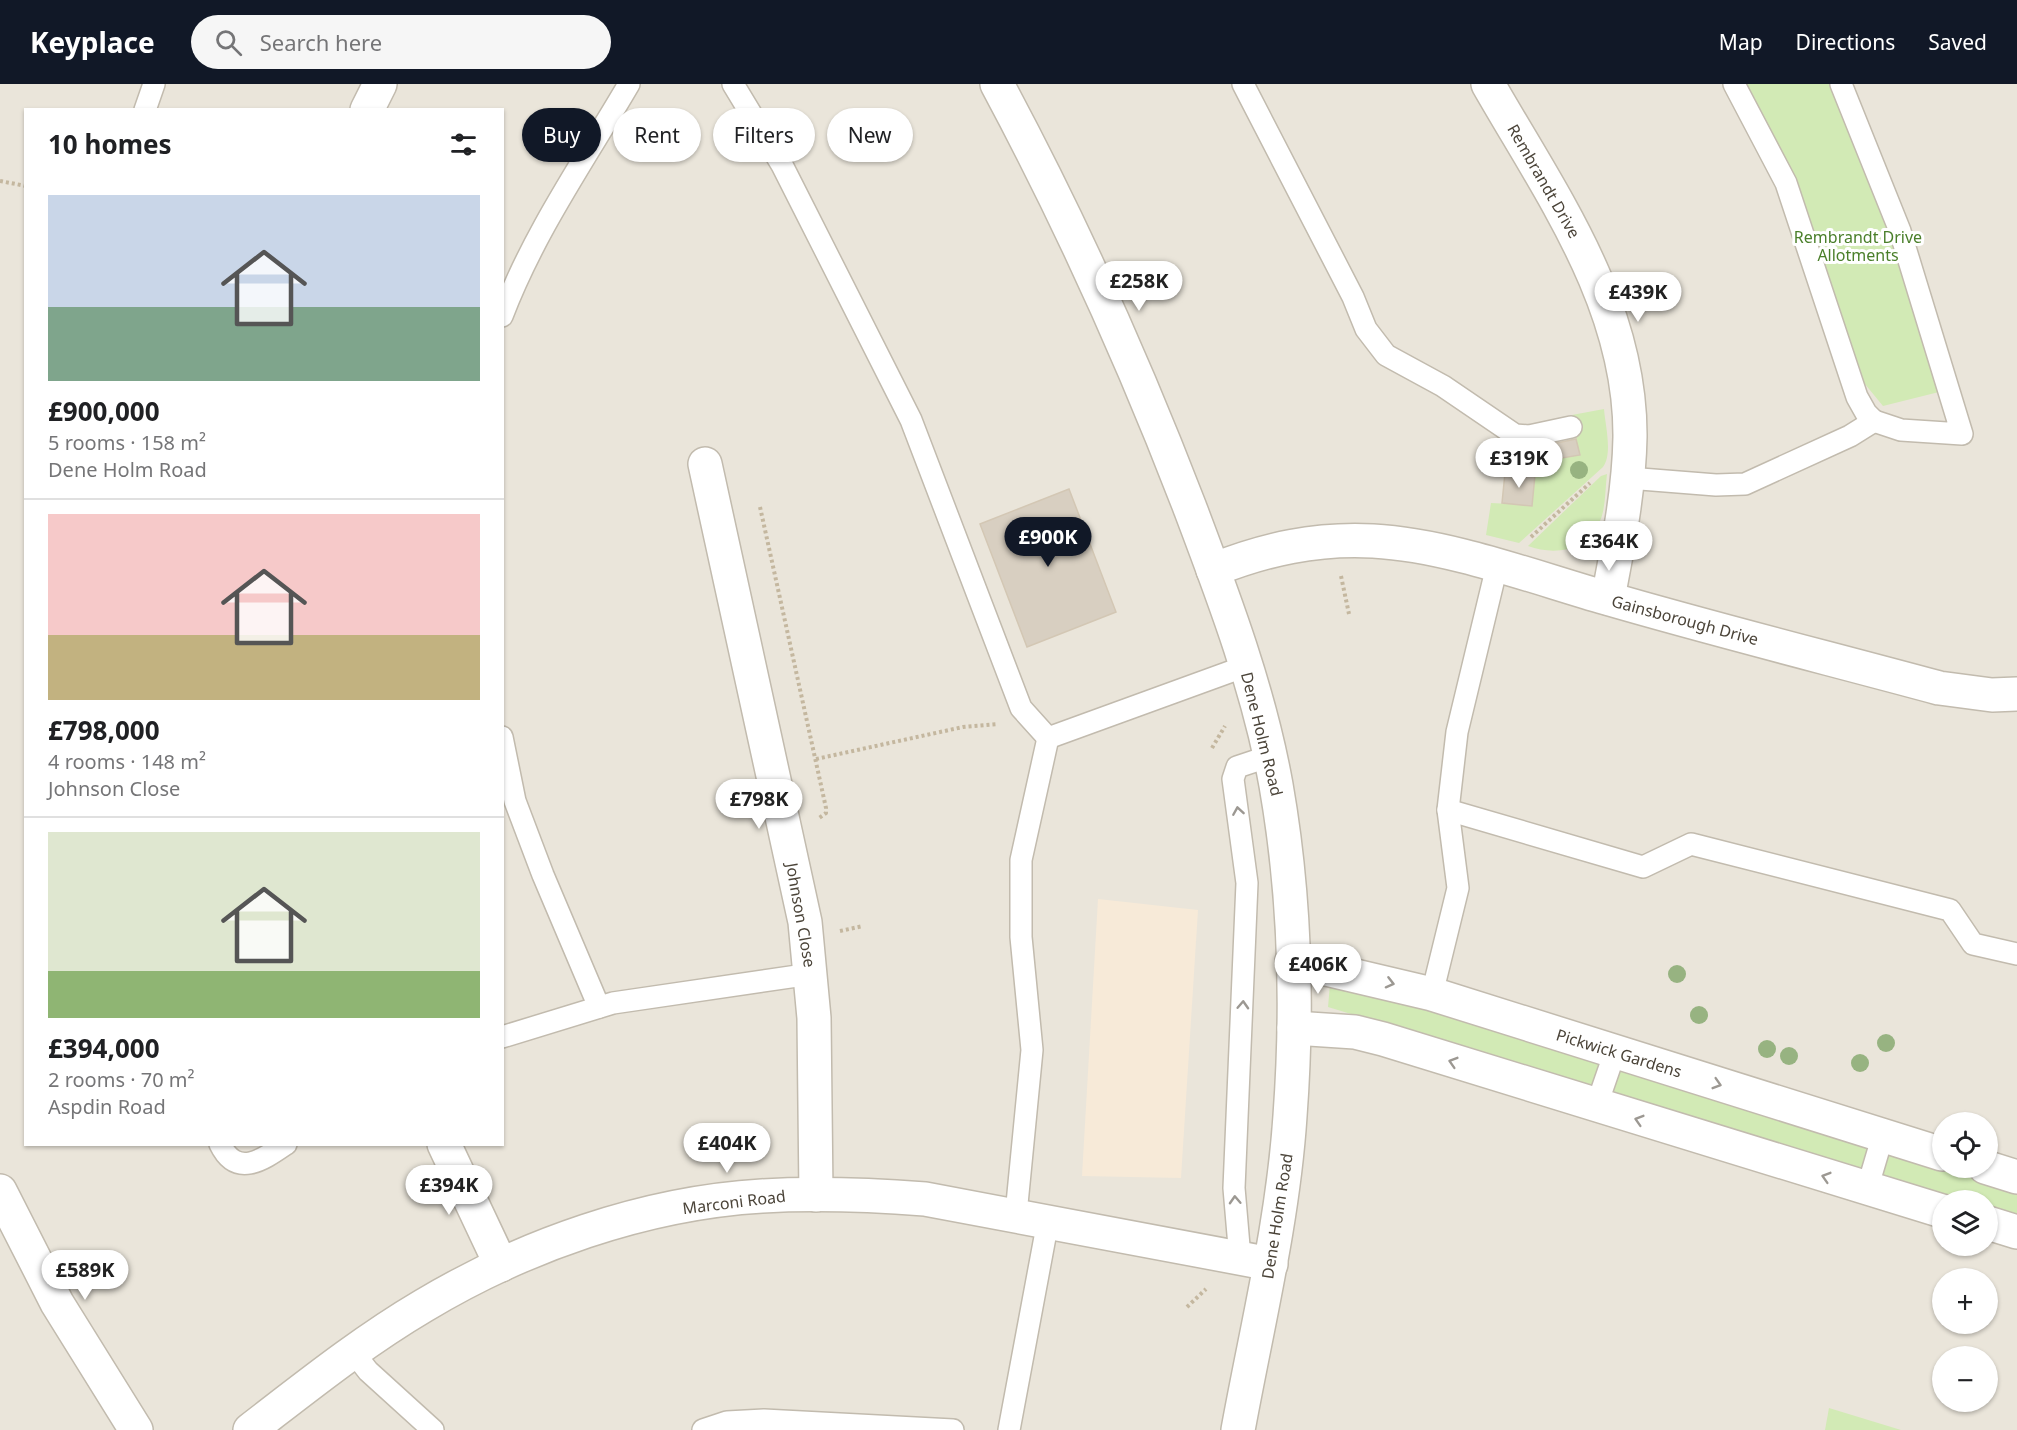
<!DOCTYPE html>
<meta charset="utf-8">
<style>
:root{--surface:#fff;--page:#f6f6f6;--text:#202124;--muted:#757577;--line:#e0e0e0;--accent:#111827}
body{margin:0;font-family:"Noto Sans",sans-serif;background:var(--page);color:var(--text);height:100vh;display:flex;flex-direction:column;font-size:22px;white-space:nowrap}
*{box-sizing:border-box;margin:0}
p{font-size:20px;color:var(--muted)}
.icon{flex:none;width:33px;height:33px;fill:none;stroke:currentColor;stroke-width:2;stroke-linecap:round;stroke-linejoin:round}
.map{position:relative;flex:1;overflow:hidden}
.drawer{position:absolute;left:24px;top:24px;width:480px;height:1038px;display:flex;flex-direction:column;background:var(--surface);border-radius:0px;box-shadow:0 2px 4px #0004}
.drawer>*{flex:none}
.banner{position:absolute;left:522px;top:24px;width:570px;height:54px;display:flex;gap:12px}
.tools{position:absolute;left:1932px;top:1028px;display:grid;gap:12px}
.tools a{display:grid;place-items:center;width:66px;height:66px;border-radius:50%;background:var(--surface);box-shadow:0 2px 4px #0004;font-size:30px}
.price{position:absolute;translate:-50% -51px;padding:0 14px;border-radius:21px;background:#fff;color:#222;font-size:20px;line-height:39px;filter:drop-shadow(0 2px 3px #0008)}
.price::after{content:'';position:absolute;left:50%;top:36px;width:18px;height:14px;margin-left:-9px;background:inherit;clip-path:polygon(0 0,100% 0,50% 100%)}
.price.current{background:var(--accent);color:#fff}
ul{padding:0;list-style:none}
li{display:grid;align-content:center;gap:12px;height:318px;padding:0 24px}
li+li{border-top:2px solid var(--line)}
li span{display:grid;place-items:center;height:186px;border-radius:0px;color:#555}
li>.icon{margin-inline-start:auto}
span .icon{width:108px;height:108px;fill:#fffc;stroke-width:1}
li b{font-size:26px}
h2{display:flex;justify-content:space-between;align-items:center;height:72px;padding:0 24px;font-size:26px}
.chip{padding:0 21px;border-radius:27px;background:var(--surface);box-shadow:0 2px 4px #0004;font-size:21px;line-height:54px}
.chip.current{background:var(--accent);color:#fff}
header{display:flex;align-items:center;gap:36px;box-sizing:border-box;height:84px;padding:0 30px;background:var(--accent);color:#fff}
header strong{font-size:28px}
nav{display:flex;gap:33px;margin-inline-start:auto;font-size:21px}
.search{width:420px;height:54px;background:var(--page);display:flex;align-items:center;gap:15px;box-sizing:border-box;padding:0 21px;border-radius:33px;color:var(--muted);font-size:22px}
.map>svg:first-child{display:block}
</style>
<header>
<strong>Keyplace</strong>
<div class="search"><svg class="icon" aria-label="search" viewBox="0 0 24 24"><circle cx="10" cy="10" r="6"/><path d="M15 15l6 6"/></svg>Search here</div>
<nav><a>Map</a><a>Directions</a><a>Saved</a></nav>
</header>
<div class="map">
<svg width="2017" height="1346" viewBox="0 0 2017 1346">
<rect width="100%" height="100%" fill="#f6f3ec"/>
<!-- residential -->
<path fill="#eae5da" fill-rule="evenodd" d="M 0,0 L 2017,0 L 2017,1346 L 0,1346 ZM 26,26 L 502,26 L 502,1060 L 26,1060 ZM 1942,1038 L 1988,1038 L 1988,1083 L 1942,1083 ZM 1942,1116 L 1988,1116 L 1988,1161 L 1942,1161 ZM 1942,1194 L 1988,1194 L 1988,1239 L 1942,1239 ZM 1942,1272 L 1988,1272 L 1988,1317 L 1942,1317 Z"/>
<!-- commercial -->
<polygon fill="#f7ead8" points="1098,815 1198,826 1181,1094 1082,1092"/>
<!-- green -->
<g fill="#d2eab5">
<polygon points="1744,0 1835,0 1895,149 1939,308 1883,322 1860,294 1790,83"/>
<path d="M 1604,325 C 1605,340 1613,370 1603,383 L 1519,459 L 1486,451 L 1491,419 L 1532,421 L 1534,385 L 1548,376 L 1579,370 L 1572,331 Z"/>
<path d="M 1607,390 C 1605,405 1606,423 1600,437 C 1588,467 1555,472 1528,462 L 1601,392 Z"/>
<polygon points="1331,889 1942,1083 1961,1083 2017,1100 2017,1132 1988,1123 1988,1116 1964,1116 1328,923"/>
<polygon points="1829,1324 1901,1346 1825,1346"/>
</g>
<!-- building -->
<g fill="#d8cfc1" stroke="#d3c7b4" stroke-width="1.5">
<polygon points="1576,355 1580,371 1550,376 1547,361"/>
<polygon points="1505,389 1535,391 1532,422 1502,419"/>
<polygon points="1069,405 1116,528 1027,563 980,440"/>
</g>
<g fill="none" stroke-linecap="round" stroke-linejoin="round">
<!-- service casing -->
<g stroke="#c2bbae" stroke-width="24">
<g id="service">
<polyline points="733,0 782,81 911,336 1021,624 1048,654 1246,582"/>
<polyline points="1243,0 1353,213 1366,245 1386,271 1443,302 1515,351 1529,352 1571,343"/>
<polyline points="1841,0 1900,147 1962,350 1901,346 1874,337"/>
<polyline points="145,26 154,0"/>
<path d="M 502,232 C 534,148 584,77 629,0"/>
<polyline points="1628,394 1716,401 1745,400 1850,352 1874,337 1866,329 1857,313 1786,99 1734,0"/>
<polyline points="502,653 515,717 543,791 599,923"/>
<polyline points="1448,726 1643,783 1691,760 1950,826 1973,860 2017,870"/>
<polyline points="1432,910 1458,804 1448,726 1457,648 1497,482"/>
<polyline points="502,953 613,919 811,890"/>
<polyline points="1596,1023 1615,968"/>
<path d="M 220,1060 C 237,1095 264,1075 286,1060"/>
<polyline points="1867,1105 1883,1051"/>
<polyline points="1016,1130 1032,966 1021,853 1021,776 1048,654"/>
<polyline points="1240,1174 1234,1104 1247,799 1233,695 1237,683 1270,672"/>
<polyline points="354,1269 368,1287 433,1346"/>
<polyline points="703,1346 727,1338 764,1336 953,1346"/>
<polyline points="1009,1346 1048,1137"/>
</g>
</g>
<!-- minor casing -->
<g stroke="#c2bbae" stroke-width="36">
<g id="minor">
<path d="M 997,0 C 1071,138 1134,278 1190,424 C 1224,514 1259,606 1276,701 C 1295,809 1298,923 1290,1032 C 1283,1138 1257,1242 1238,1346"/>
<path d="M 1488,0 C 1551,110 1631,220 1630,353 C 1629,408 1618,461 1608,514"/>
<polyline points="367,26 380,0"/>
<polyline points="705,380 805,838 814,934 816,1111"/>
<path d="M 1213,486 C 1266,465 1316,454 1373,457 C 1448,461 1533,493 1606,514 C 1716,546 1828,574 1939,604 L 1992,611 L 2017,610"/>
<polyline points="1292,877 1432,910 1942,1070"/>
<polyline points="1294,944 1355,948 1383,955 1942,1127"/>
<polyline points="444,1060 501,1181"/>
<polyline points="1985,1083 2017,1093"/>
<polyline points="0,1107 57,1219 136,1346"/>
<polyline points="1988,1139 2017,1148"/>
<path d="M 250,1346 C 306,1303 362,1258 423,1222 C 523,1162 644,1119 762,1112 C 816,1109 871,1111 925,1115 L 1271,1180"/>
</g>
</g>
<!-- path -->
<g stroke="#c4b79f" stroke-width="4" stroke-dasharray="3 3" stroke-linecap="butt">
<polyline points="0,97 26,102"/>
<polyline points="760,423 826,724 826,729 819,734"/>
<polyline points="1531,453 1590,399"/>
<polyline points="1341,492 1349,530"/>
<polyline points="1212,664 1225,642"/>
<polyline points="816,675 963,643 998,640"/>
<polyline points="840,847 863,842"/>
<polyline points="1187,1223 1206,1205"/>
</g>
<!-- service -->
<use href="#service" stroke="#fff" stroke-width="21"/>
<!-- minor -->
<use href="#minor" stroke="#fff" stroke-width="33"/>
</g>
<!-- trees -->
<g fill="#97b381">
<circle cx="1579" cy="386" r="9"/>
<circle cx="1677" cy="890" r="9"/>
<circle cx="1699" cy="931" r="9"/>
<circle cx="1886" cy="959" r="9"/>
<circle cx="1767" cy="965" r="9"/>
<circle cx="1789" cy="972" r="9"/>
<circle cx="1860" cy="979" r="9"/>
</g>
<!-- one-way arrows -->
<defs><path id="oneway-chevron" d="M-2-3.5L2.5 0L-2 3.5" fill="none" stroke-width="1.6" stroke-linecap="round" stroke-linejoin="round" transform="scale(1.5)"/></defs>
<g stroke="#9c9892">
<use href="#oneway-chevron" transform="translate(1238 727) rotate(-99)"/>
<use href="#oneway-chevron" transform="translate(1390 899) rotate(14)"/>
<use href="#oneway-chevron" transform="translate(1243 921) rotate(-87)"/>
<use href="#oneway-chevron" transform="translate(1453 978) rotate(-163)"/>
<use href="#oneway-chevron" transform="translate(1717 1000) rotate(17)"/>
<use href="#oneway-chevron" transform="translate(1639 1036) rotate(-163)"/>
<use href="#oneway-chevron" transform="translate(1826 1093) rotate(-163)"/>
<use href="#oneway-chevron" transform="translate(1235 1116) rotate(-93)"/>
</g>
<g text-anchor="middle" dominant-baseline="central" stroke-width="6" stroke-linejoin="round" paint-order="stroke">
<!-- street labels -->
<g font-size="16" fill="#4b4439" stroke="#fff">
<text transform="translate(1544 97) rotate(60)">Rembrandt Drive</text>
<text transform="translate(1685 536) rotate(15)">Gainsborough Drive</text>
<text transform="translate(1262 650) rotate(76)">Dene Holm Road</text>
<text transform="translate(801 831) rotate(80)">Johnson Close</text>
<text transform="translate(1619 969) rotate(17)">Pickwick Gardens</text>
<text transform="translate(734 1118) rotate(-7)">Marconi Road</text>
<text transform="translate(1277 1132) rotate(-81)">Dene Holm Road</text>
</g>
<!-- park labels -->
<g font-size="16" fill="#4a7f2a" stroke="#fff">
<text x="1858" y="153">Rembrandt Drive<tspan x="1858" dy="18">Allotments</tspan></text>
</g>
</g>
</svg>
<div class="tools">
<a><svg class="icon" aria-label="locate" viewBox="0 0 24 24"><circle cx="12" cy="12" r="6"/><path d="M12 2v4M12 18v4M2 12h4M18 12h4"/></svg></a>
<a><svg class="icon" aria-label="layers" viewBox="0 0 24 24"><path d="M12 4l9 5-9 5-9-5zM3 14l9 5 9-5"/></svg></a>
<a>+</a>
<a>−</a>
</div>
<b class="price" style="left:1139px;top:228px">£258K</b>
<b class="price" style="left:1638px;top:239px">£439K</b>
<b class="price" style="left:1519px;top:405px">£319K</b>
<b class="price current" style="left:1048px;top:484px">£900K</b>
<b class="price" style="left:1609px;top:488px">£364K</b>
<b class="price" style="left:759px;top:746px">£798K</b>
<b class="price" style="left:1318px;top:911px">£406K</b>
<b class="price" style="left:727px;top:1090px">£404K</b>
<b class="price" style="left:449px;top:1132px">£394K</b>
<b class="price" style="left:85px;top:1217px">£589K</b>
<div class="banner">
<a class="chip current">Buy</a>
<a class="chip">Rent</a>
<a class="chip">Filters</a>
<a class="chip">New</a>
</div>
<section class="drawer">
<h2>10 homes<svg class="icon" aria-label="filters" viewBox="0 0 24 24"><path d="M4 7h16M4 17h16"/><circle cx="9" cy="7" r="2"/><circle cx="15" cy="17" r="2"/></svg></h2>
<ul>
<li><span style="background:linear-gradient(#c9d6e8 60%,#7fa58c 0)"><svg class="icon" aria-label="home" viewBox="0 0 24 24"><path d="M3 11l9-7 9 7M6 9v11h12V9"/></svg></span><div><b>£900,000</b><p>5 rooms · 158 m²</p><p>Dene Holm Road</p></div></li>
<li><span style="background:linear-gradient(#f6c9c9 65%,#c2b280 0)"><svg class="icon" aria-label="home" viewBox="0 0 24 24"><path d="M3 11l9-7 9 7M6 9v11h12V9"/></svg></span><div><b>£798,000</b><p>4 rooms · 148 m²</p><p>Johnson Close</p></div></li>
<li><span style="background:linear-gradient(#dfe7d0 75%,#8fb573 0)"><svg class="icon" aria-label="home" viewBox="0 0 24 24"><path d="M3 11l9-7 9 7M6 9v11h12V9"/></svg></span><div><b>£394,000</b><p>2 rooms · 70 m²</p><p>Aspdin Road</p></div></li>
</ul>
</section>
</div>
